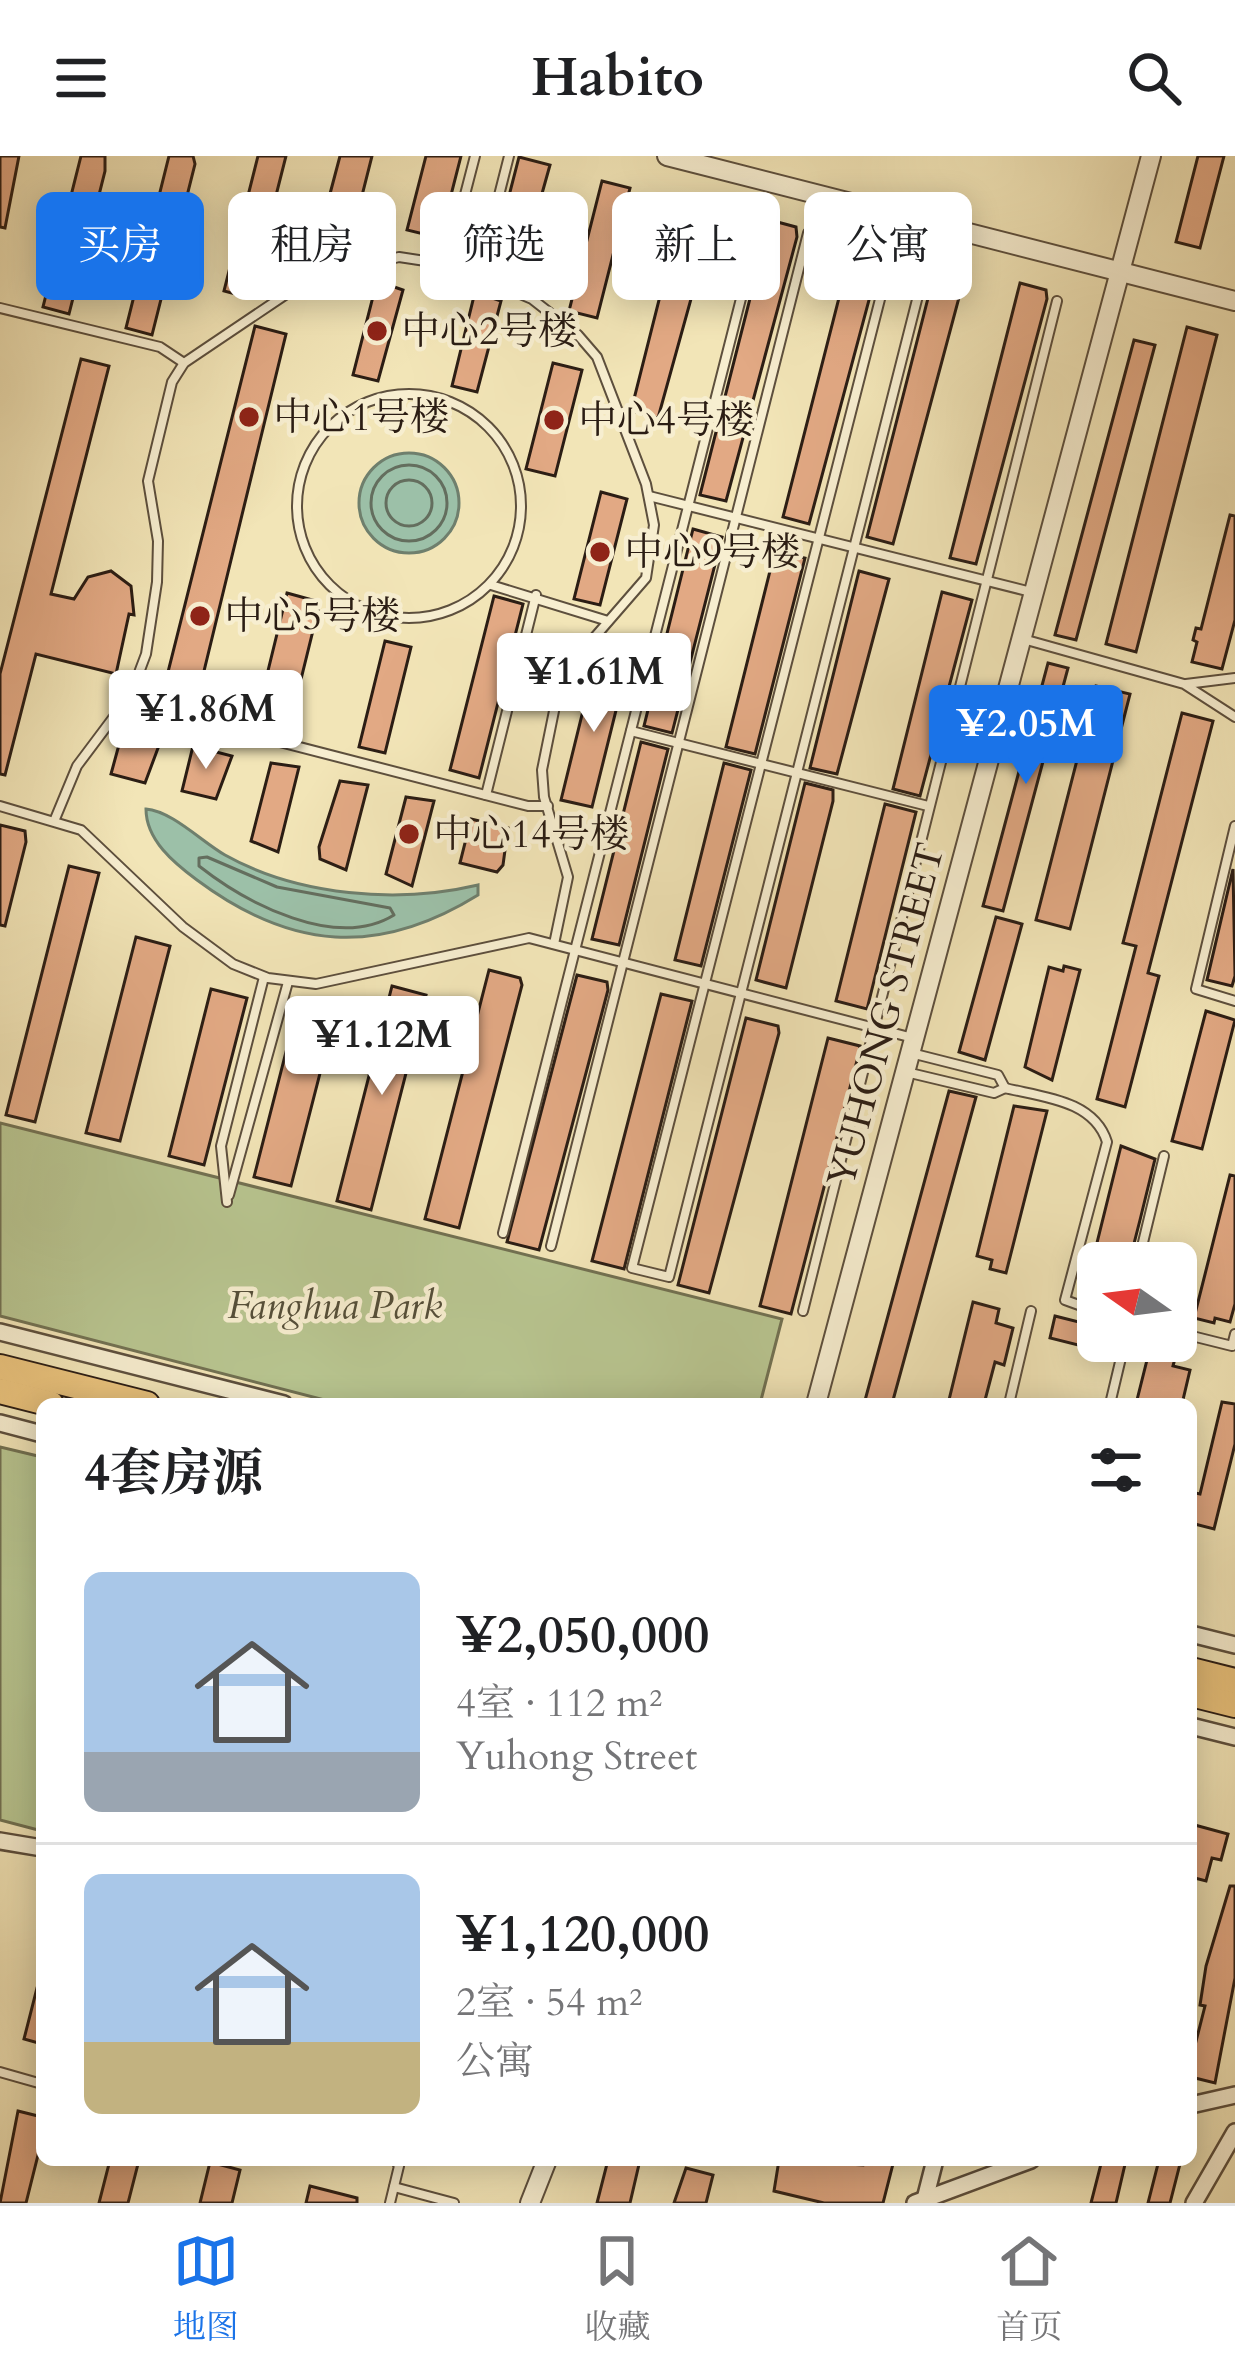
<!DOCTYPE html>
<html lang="zh">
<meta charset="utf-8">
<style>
:root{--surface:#fff;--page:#f6f6f6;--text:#202124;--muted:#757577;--line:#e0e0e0;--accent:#1a73e8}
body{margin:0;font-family:Cardo,"Noto Serif SC",serif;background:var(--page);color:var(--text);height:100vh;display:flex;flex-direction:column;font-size:45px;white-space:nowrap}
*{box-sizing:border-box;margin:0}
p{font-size:39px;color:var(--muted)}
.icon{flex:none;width:66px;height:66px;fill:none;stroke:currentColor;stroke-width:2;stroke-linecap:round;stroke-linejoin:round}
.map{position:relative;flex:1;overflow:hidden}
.drawer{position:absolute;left:36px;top:1242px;width:1161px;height:768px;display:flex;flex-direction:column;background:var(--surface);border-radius:18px;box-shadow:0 6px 30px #0003}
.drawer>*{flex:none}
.top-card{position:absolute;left:36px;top:36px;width:1164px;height:108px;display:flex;gap:24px}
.needle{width:78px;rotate:284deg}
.tools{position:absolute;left:1077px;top:1086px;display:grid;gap:24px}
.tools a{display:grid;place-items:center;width:120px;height:120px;border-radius:18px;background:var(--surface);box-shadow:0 6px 30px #0003;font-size:60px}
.price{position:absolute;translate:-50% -102px;padding:0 27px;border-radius:12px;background:#fff;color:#222;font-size:39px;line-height:78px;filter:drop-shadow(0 3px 6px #0008)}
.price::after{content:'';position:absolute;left:50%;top:72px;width:36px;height:27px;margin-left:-18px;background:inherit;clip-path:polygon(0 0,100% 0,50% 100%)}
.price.selected{background:var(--accent);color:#fff}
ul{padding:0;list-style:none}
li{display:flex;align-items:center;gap:36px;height:300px;padding:0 48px}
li+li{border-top:3px solid var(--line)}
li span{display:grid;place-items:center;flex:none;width:336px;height:240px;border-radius:18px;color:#555}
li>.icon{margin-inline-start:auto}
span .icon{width:144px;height:144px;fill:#fffc;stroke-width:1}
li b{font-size:51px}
h2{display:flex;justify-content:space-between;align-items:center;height:144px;padding:0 48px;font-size:51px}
.tag{padding:0 42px;border-radius:18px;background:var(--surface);box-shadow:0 6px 30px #0003;font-size:42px;line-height:108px}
.tag.selected{background:var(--accent);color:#fff}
header{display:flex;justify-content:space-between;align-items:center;height:156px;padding:0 48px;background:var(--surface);font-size:54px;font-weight:600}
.tabs{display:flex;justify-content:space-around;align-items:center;height:168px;border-top:3px solid var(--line);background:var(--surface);font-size:33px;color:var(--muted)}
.tabs a{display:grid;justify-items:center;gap:6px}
.tabs .selected{color:var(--accent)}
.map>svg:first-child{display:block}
</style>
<header><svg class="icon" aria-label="menu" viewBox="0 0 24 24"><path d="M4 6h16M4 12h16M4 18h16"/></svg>Habito<svg class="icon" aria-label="search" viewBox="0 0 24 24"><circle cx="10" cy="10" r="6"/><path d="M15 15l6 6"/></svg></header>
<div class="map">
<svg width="1235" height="2047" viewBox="0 0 1235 2047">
<rect width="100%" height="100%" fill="#f2e5b7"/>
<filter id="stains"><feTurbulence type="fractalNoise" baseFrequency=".00167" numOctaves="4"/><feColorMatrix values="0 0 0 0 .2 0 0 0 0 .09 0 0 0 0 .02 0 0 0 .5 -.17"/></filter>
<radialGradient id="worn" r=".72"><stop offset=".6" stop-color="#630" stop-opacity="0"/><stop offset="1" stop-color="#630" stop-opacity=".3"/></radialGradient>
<!-- green -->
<g fill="#b8c590" stroke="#727152" stroke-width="3">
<polygon points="0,967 782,1163 760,1248 340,1248 0,1160"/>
<polygon points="0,1291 42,1301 42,1675 0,1664"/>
</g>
<!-- water -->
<g fill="#9cc0a8" stroke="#6f7f6d" stroke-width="3">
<circle cx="409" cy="347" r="50"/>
<path d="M 146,653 C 172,655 202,686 225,699 C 298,740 398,748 478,729 L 478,739 C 378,801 291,794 197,724 C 174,707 146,684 146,653 Z"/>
</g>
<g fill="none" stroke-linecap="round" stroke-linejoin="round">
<!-- shore -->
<g stroke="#646e5e" stroke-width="3">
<circle cx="409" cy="347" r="38"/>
<circle cx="409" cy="347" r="23"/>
<path d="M 207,701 L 277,731 L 390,752 L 394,759 C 336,795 246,747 199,710 L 199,702 Z"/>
</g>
</g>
<!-- building -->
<g fill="#e2a984" stroke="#2b1d14" stroke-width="3">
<polygon points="0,0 19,0 5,72 0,71"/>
<polygon points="81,0 105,0 105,15 69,158 43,151"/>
<polygon points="169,0 193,0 195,8 152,179 126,172"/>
<polygon points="258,0 286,0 250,142 224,135"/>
<polygon points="340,0 372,0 349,91 318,83"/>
<polygon points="426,0 461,0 440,82 407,74"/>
<polygon points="1198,0 1224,0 1200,92 1176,86"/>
<polygon points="519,1 550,9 522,109 493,102"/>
<polygon points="602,25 630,32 597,162 569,155"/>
<polygon points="684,45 712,52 714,60 658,262 631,255"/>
<polygon points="770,64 796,71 797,81 726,345 700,339"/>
<polygon points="853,87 879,94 880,103 809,368 783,361"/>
<polygon points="937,107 963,113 964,123 893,388 867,381"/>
<polygon points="377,125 403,134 378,225 353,219"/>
<polygon points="1020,127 1046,134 1047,143 976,408 950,402"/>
<polygon points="475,136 501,145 477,236 452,230"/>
<polygon points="255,170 286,178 195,552 161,544"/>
<polygon points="1187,171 1217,179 1136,496 1106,488"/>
<polygon points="1134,184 1155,189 1076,484 1055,479"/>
<polygon points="81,203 109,210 51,438 74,443 88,421 111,415 131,430 134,459 129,458 116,518 36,498 5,619 0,618 0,518"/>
<polygon points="553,207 582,214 555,320 526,313"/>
<polygon points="601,336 627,343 600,449 574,443"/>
<polygon points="1230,359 1235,360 1235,464 1222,513 1192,506 1197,486 1193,484 1196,472 1201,473"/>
<polygon points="693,373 722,381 672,577 644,570"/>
<polygon points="775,395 805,402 755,598 726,591"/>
<polygon points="859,415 889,423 837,618 810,612"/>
<polygon points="942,436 972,444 920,640 893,633"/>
<polygon points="287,437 320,446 288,576 255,568"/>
<polygon points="494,440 523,448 479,622 450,614"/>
<polygon points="385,485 411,491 385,597 359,591"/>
<polygon points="595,506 626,514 592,651 561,644"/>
<polygon points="1048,507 1068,512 1003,755 983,750"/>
<polygon points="1096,530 1130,538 1070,773 1036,764"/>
<polygon points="1182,557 1213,565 1148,817 1159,820 1125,951 1097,943 1136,790 1123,787"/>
<polygon points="123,574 161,584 145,627 111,618"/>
<polygon points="641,586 668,593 619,789 592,783"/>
<polygon points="193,590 232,600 216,643 182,635"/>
<polygon points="271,607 299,611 278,696 251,685"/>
<polygon points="724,607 751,614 701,810 675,804"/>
<polygon points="340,625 368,629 346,714 320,703 319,691"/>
<polygon points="805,627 833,634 833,645 786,832 756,824"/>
<polygon points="406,641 434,645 412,730 386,718"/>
<polygon points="885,648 916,656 867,853 836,845"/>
<polygon points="471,663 508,672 503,709 497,716 460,707"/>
<polygon points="0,669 25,675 26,686 5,770 0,769"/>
<polygon points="69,710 99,717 35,966 6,959"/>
<polygon points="1233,713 1235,820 1232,830 1207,824"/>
<polygon points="996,761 1022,768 985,904 959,896"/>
<polygon points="136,781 170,790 120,985 86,977"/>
<polygon points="1064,810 1080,814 1052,924 1025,911 1049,811 1063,815"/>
<polygon points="489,814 520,822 522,829 459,1072 425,1063"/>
<polygon points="577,819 607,826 608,834 539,1094 507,1086"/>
<polygon points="392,830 426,839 371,1054 337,1045"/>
<polygon points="211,833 247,842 204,1009 169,1000"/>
<polygon points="661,838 692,845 624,1113 592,1105"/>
<polygon points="298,849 335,859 291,1030 254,1021"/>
<polygon points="1206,855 1235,864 1202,993 1172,985"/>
<polygon points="746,862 778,870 779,877 709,1137 678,1129"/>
<polygon points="828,882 860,890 859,897 791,1158 760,1150"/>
<polygon points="949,935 976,941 892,1248 864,1248"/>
<polygon points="1014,950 1047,955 1006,1117 990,1113 992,1104 977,1100"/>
<polygon points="1121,990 1155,1003 1140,1064 1129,1107 1092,1107"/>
<polygon points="1230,1019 1235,1020 1235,1148 1230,1166 1215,1162 1214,1167 1194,1162"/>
<polygon points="973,1146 999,1153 996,1167 1013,1172 1004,1209 995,1206 984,1248 948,1248"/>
<polygon points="1055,1160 1087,1168 1082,1190 1050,1182"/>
<polygon points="1151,1188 1177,1195 1173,1210 1190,1214 1182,1248 1136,1248"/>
<polygon points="1222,1246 1235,1248 1235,1288 1214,1373 1191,1367 1191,1336 1200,1338"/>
<polygon points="1191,1668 1228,1678 1221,1704 1212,1702 1206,1725 1191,1721"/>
<polygon points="1230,1730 1235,1730 1235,1822 1215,1927 1191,1921 1191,1905 1205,1850 1200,1849 1206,1810"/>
<polygon points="37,1832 42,1832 42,1888 24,1883"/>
<polygon points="18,1955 42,1961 42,1983 26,2047 0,2047"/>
<polygon points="110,2004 139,2004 128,2047 99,2047"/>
<polygon points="608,2004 640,2004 630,2047 597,2047"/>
<polygon points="779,2004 863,2009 864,2004 894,2004 883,2047 824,2047 774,2035"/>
<polygon points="1102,2004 1126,2004 1116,2047 1091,2047"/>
<polygon points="1159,2004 1181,2004 1170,2047 1148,2047"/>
<polygon points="210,2006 240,2014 232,2047 200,2047"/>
<polygon points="686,2012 713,2019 706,2047 674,2047"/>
<polygon points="310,2030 357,2042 357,2047 306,2047"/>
</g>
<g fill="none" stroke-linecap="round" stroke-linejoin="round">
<!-- service casing -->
<g stroke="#5d4f3d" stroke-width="12">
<g id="service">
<polyline points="447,108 475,0"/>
<polyline points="889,108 632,1112 669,1121 923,120"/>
<polyline points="479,118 509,0"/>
<polyline points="0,152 160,191 184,207"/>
<circle cx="409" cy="350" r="112"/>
<polyline points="649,340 1031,436"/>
<polyline points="491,429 608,465"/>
<polyline points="1023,483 1184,528 1235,561"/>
<polyline points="1186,528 1235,522"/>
<polyline points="125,546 528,650 548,650"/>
<polyline points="631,575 928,650"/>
<polyline points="486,639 536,439"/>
<polyline points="0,650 81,674 183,771 233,808 268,822 316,828 529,782 913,882"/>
<polyline points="55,663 77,610 131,538 146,498 157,426 158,385 148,325 172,226 184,207 288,137 341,115 399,101 452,109 532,143 578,179 597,201 646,328 654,369 646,422 574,505 555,550 542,614 544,641 568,721 554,788"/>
<polyline points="1235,670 1196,833 1235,845"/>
<polyline points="906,916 994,937 1005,932 998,919 911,897"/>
<path d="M 1005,932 C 1042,941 1094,944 1107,986 L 1065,1144 L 1098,1156"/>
<polyline points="229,1039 288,826"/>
<polyline points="227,1046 221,990 264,821"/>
<polyline points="503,1077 761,64"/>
<polyline points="551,1090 808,77"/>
<polyline points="1138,1107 1164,1000"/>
<polyline points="803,1155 1057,145"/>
<polyline points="1176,1176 1232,1190 1235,1178"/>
<polyline points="1009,1248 1031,1155"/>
<polyline points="1110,1248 1125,1185"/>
<polyline points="0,1916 42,1928"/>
<polyline points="394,2031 454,2047"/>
<polyline points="390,2047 399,2010 395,2004"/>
</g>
</g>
<!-- minor casing -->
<g stroke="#5d4f3d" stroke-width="20">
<g id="minor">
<polyline points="0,1176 284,1248"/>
<polyline points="0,1267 42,1278"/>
<polyline points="1191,1478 1235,1489"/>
<polyline points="1191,1570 1235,1581"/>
<polyline points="0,1685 42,1692"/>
<polyline points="1191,1949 1235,1939"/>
<polyline points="925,2043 935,2004"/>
<polyline points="915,2047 1031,2004"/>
<polyline points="1194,2047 1235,1976"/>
</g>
</g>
<!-- tertiary casing -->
<g stroke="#5d4f3d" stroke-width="22">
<g id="tertiary">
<polyline points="667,0 1235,145"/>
<polyline points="816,1248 1151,0"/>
<polyline points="530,2047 547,2004"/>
</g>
</g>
<!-- primary casing -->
<g stroke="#2b1d14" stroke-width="28">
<g id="primary">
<polyline points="0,1211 147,1248"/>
<polyline points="0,1235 51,1248"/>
<polyline points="1191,1514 1235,1525"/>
<polyline points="1191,1538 1235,1549"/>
</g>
</g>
<!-- service -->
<use href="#service" stroke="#f7eed0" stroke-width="8"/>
<!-- minor -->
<use href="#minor" stroke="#f7eed0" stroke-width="15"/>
<!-- tertiary -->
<use href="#tertiary" stroke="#f7eed0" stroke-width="18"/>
<!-- primary -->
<use href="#primary" stroke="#e9c27c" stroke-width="24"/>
</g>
<!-- markers -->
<g fill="#8f2418" stroke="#f7eed0" stroke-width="4.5">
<circle cx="377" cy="175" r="12"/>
<circle cx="249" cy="261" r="12"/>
<circle cx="554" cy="264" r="12"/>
<circle cx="600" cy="396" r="12"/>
<circle cx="200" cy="460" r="12"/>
<circle cx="409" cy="678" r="12"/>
</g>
<g text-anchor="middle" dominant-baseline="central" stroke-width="9" stroke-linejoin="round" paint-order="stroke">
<!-- poi labels -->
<g font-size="39" fill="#2b1d14" stroke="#f7eed0" text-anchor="start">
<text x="401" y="175">中心2号楼</text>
<text x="273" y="261">中心1号楼</text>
<text x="578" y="264">中心4号楼</text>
<text x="624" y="396">中心9号楼</text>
<text x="224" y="460">中心5号楼</text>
<text x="433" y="678">中心14号楼</text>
</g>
<!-- street labels -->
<g font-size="39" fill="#2b1d14" stroke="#f7eed0">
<text transform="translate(886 859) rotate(-75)">YUHONG STREET</text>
</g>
<!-- park labels -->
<g font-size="39" font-style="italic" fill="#554f39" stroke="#f7eed0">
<text x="335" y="1149">Fanghua Park</text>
</g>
</g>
<rect width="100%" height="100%" filter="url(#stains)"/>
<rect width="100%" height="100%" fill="url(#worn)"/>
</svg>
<div class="tools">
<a><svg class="needle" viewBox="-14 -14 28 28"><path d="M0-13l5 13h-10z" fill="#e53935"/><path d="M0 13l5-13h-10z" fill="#757577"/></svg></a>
</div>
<b class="price" style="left:594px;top:579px">¥1.61M</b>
<b class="price" style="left:206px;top:616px">¥1.86M</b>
<b class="price selected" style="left:1026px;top:631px">¥2.05M</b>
<b class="price" style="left:382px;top:942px">¥1.12M</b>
<div class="top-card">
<a class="tag selected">买房</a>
<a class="tag">租房</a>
<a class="tag">筛选</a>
<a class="tag">新上</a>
<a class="tag">公寓</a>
</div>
<section class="drawer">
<h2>4套房源<svg class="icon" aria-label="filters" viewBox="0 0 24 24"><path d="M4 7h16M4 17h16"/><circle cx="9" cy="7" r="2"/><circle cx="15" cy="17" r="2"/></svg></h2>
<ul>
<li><span style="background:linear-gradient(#a9c7e8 75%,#9aa5b1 0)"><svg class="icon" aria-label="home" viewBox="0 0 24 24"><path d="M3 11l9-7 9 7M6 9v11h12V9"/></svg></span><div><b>¥2,050,000</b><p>4室 · 112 m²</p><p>Yuhong Street</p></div></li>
<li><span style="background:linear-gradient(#a9c7e8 70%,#c2b280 0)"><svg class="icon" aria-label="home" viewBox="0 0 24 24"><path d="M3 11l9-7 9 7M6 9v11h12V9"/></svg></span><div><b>¥1,120,000</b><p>2室 · 54 m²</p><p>公寓</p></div></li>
</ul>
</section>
</div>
<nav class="tabs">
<a class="selected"><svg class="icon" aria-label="map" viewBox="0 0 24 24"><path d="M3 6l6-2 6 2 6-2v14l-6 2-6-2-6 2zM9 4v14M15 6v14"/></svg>地图</a>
<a><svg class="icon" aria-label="saved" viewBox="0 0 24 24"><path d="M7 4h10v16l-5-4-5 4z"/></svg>收藏</a>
<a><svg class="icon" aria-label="home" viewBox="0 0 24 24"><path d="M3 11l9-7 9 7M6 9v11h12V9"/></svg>首页</a>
</nav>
